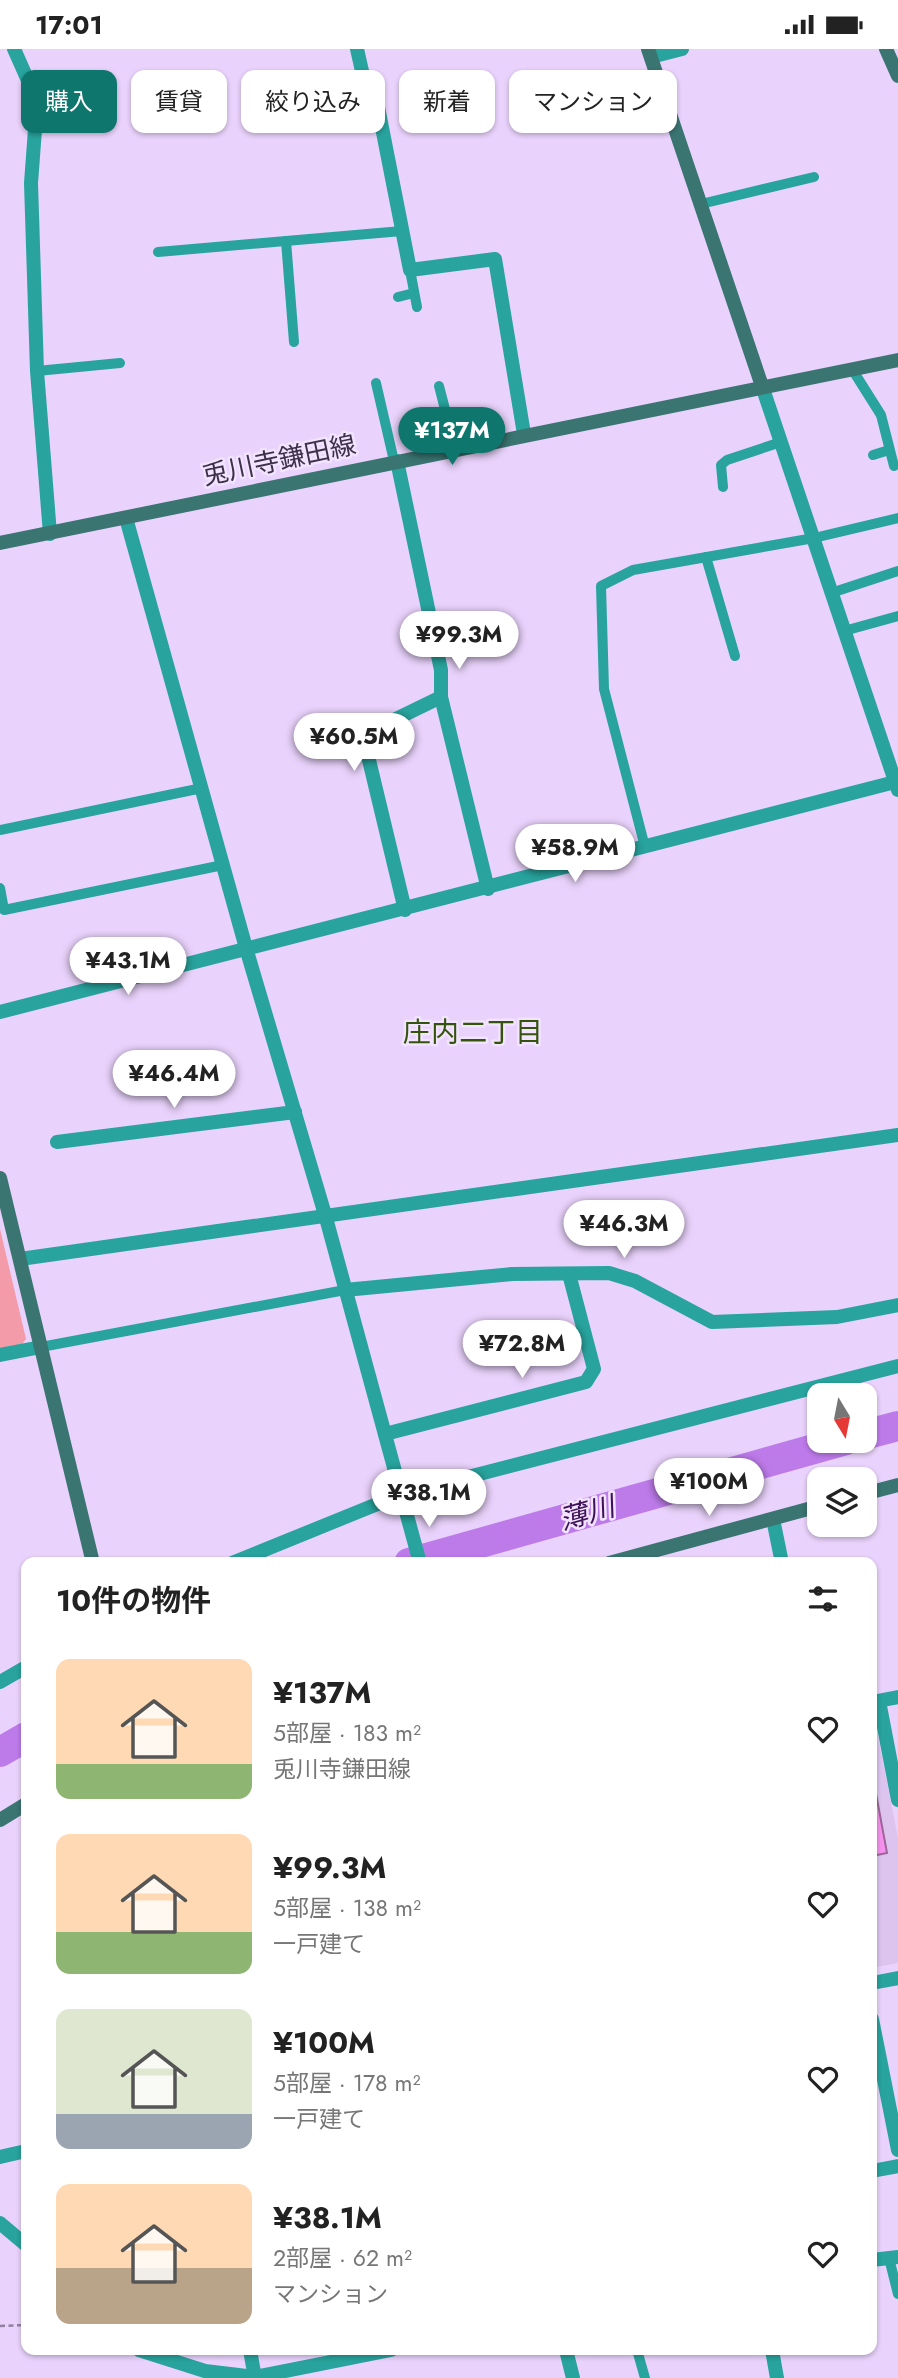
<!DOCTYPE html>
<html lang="ja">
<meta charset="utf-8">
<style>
:root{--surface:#fff;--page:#f6f6f6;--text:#222;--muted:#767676;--accent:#0f766e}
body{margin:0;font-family:Jost,"Noto Sans JP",sans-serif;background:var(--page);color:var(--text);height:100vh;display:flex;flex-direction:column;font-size:26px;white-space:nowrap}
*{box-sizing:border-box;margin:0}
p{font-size:23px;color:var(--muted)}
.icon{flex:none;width:38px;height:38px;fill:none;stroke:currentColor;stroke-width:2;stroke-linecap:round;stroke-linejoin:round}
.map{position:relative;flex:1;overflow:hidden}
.sheet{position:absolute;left:21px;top:1508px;width:856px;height:798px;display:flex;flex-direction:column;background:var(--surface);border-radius:14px;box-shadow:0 2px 5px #0004}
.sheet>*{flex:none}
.banner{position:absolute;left:21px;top:21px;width:858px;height:63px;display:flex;gap:14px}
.needle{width:46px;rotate:170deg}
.fabs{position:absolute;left:807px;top:1334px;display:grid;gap:14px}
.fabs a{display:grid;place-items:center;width:70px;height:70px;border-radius:14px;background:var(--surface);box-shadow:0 2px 5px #0004;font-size:35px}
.price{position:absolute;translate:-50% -60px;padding:0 16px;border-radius:24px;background:#fff;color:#222;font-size:23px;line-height:46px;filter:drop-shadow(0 2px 4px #0008)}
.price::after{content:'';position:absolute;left:50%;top:42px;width:21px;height:16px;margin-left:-10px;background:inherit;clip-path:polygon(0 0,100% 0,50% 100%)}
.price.current{background:var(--accent);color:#fff}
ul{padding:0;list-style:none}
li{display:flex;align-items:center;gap:21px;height:175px;padding:0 35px}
li span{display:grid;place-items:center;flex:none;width:196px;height:140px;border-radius:14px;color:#555}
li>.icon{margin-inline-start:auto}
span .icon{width:84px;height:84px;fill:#fffc;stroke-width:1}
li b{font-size:30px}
h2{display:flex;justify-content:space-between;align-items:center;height:84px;padding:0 35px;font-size:30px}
.tag{padding:0 24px;border-radius:14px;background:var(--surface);box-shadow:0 2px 5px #0004;font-size:24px;line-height:63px}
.tag.current{background:var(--accent);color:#fff}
.status{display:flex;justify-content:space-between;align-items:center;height:49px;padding:0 35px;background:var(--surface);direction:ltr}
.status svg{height:19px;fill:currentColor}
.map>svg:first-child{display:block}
</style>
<div class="status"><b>17:01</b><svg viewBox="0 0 49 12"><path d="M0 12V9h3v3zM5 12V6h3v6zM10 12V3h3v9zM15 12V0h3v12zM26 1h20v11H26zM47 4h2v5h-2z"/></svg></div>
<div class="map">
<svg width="898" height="2329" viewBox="0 0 898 2329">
<rect width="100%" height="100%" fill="#e9d2fb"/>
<!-- built -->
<polygon fill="#dcc4ef" points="872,1658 898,1789 898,1914 872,1919"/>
<!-- green -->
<polygon fill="#f39ba8" points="0,1180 26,1290 22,1295 0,1299"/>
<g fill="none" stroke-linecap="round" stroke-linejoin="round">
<!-- river -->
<g stroke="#bd7bea" stroke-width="30">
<polyline points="864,1386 898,1377"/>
<polyline points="409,1514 846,1391"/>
<polyline points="0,1703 26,1688"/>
</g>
</g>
<!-- building -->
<polygon fill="#f791ee" stroke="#9d6698" stroke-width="2" points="872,1723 887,1804 872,1807"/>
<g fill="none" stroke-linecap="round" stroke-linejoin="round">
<!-- path -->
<polyline stroke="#9481a2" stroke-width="2.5" stroke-dasharray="5 3.5" stroke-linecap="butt" points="0,2277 26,2276"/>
<!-- lane -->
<g stroke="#28a39d" stroke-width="10">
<polyline points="701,155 814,128"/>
<polyline points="286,192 294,293"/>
<polyline points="158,203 402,182"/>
<polyline points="410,221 417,258"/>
<polyline points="398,248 414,244"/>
<polyline points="852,320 881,366 894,417"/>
<polyline points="37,322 120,314"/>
<polyline points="376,334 394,412"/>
<polyline points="439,337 455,399"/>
<polyline points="873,406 889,401"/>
<polyline points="723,438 721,416 727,411 781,393"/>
<polyline points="706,508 735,607"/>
<polyline points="831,544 898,522"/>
<polyline points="844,582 898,567"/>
<polyline points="0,781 202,739"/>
<polyline points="645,798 604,640 601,537 633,521 814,489 898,469"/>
<polyline points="0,839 4,861 223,816"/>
<polyline points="41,1298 345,1241"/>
<polyline points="889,2209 898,2245"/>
<polyline points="637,2301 645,2329"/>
</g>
<!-- street -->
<g stroke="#28a39d" stroke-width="14">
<polyline points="14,0 30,36 36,67 31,134 37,322 50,485"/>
<polyline points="357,0 362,22 378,58 410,221 495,210 524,385"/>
<polyline points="651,8 682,0"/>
<polyline points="762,337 898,741"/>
<polyline points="397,412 441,621 441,648 488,840"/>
<polyline points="126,469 246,899 326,1169 420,1514"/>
<polyline points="405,861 363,686 441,648"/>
<polyline points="0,963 895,733"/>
<polyline points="57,1093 295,1063"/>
<polyline points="20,1210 898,1086"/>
<polyline points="345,1241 512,1225 609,1224 635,1232 712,1273 837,1268 898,1256"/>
<polyline points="0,1306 41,1298"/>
<polyline points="385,1385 586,1333 594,1320 569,1225"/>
<polyline points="773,1470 782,1514"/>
<polyline points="232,1514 402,1445 898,1317"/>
<polyline points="0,1633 26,1618"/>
<polyline points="879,1652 898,1751"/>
<polyline points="872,1653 898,1648"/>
<polyline points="872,1934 898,1929"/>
<polyline points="872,1970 898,2101"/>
<polyline points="0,2108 26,2102"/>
<polyline points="872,2122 898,2117"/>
<polyline points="0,2174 26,2196"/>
<polyline points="872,2211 898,2208"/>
<polyline points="139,2301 205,2322 255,2328 391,2301"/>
<polyline points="250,2301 255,2329"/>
<polyline points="566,2301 573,2329"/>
<polyline points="772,2301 777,2329"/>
</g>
<!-- secondary -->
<g stroke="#3a7572" stroke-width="14">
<polyline points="648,0 762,337"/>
<polyline points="886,0 898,27"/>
<polyline points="0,494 898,311"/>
<polyline points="0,1129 93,1514"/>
<polyline points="864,1445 898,1436"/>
<polyline points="609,1514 819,1457"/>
<polyline points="0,1771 26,1755"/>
</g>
</g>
<g text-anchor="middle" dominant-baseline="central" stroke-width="5" stroke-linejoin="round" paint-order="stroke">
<!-- street labels -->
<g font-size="26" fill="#3f304a" stroke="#f2e3fe">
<text transform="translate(279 411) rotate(-12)">兎川寺鎌田線</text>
</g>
<!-- neighbourhood labels -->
<g font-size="28" fill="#36530e" stroke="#f2e3fe">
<text x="473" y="983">庄内二丁目</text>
</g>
<!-- water labels -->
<g font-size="28" font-style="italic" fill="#3e1257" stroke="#f2e3fe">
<text transform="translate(587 1464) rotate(-16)">薄川</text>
</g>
</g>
</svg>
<div class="fabs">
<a><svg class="needle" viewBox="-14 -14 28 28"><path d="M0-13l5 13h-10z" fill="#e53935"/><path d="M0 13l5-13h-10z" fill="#767676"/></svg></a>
<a><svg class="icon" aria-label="layers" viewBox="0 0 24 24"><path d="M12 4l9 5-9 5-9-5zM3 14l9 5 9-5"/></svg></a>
</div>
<b class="price current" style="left:452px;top:418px">¥137M</b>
<b class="price" style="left:459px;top:622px">¥99.3M</b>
<b class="price" style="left:354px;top:724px">¥60.5M</b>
<b class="price" style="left:575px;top:835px">¥58.9M</b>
<b class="price" style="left:128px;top:948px">¥43.1M</b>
<b class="price" style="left:174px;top:1061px">¥46.4M</b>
<b class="price" style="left:624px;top:1211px">¥46.3M</b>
<b class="price" style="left:522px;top:1331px">¥72.8M</b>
<b class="price" style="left:709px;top:1469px">¥100M</b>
<b class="price" style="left:429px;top:1480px">¥38.1M</b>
<div class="banner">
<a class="tag current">購入</a>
<a class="tag">賃貸</a>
<a class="tag">絞り込み</a>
<a class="tag">新着</a>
<a class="tag">マンション</a>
</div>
<section class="sheet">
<h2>10件の物件<svg class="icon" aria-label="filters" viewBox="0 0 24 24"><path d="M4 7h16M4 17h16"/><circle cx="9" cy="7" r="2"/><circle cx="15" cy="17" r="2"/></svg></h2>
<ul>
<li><span style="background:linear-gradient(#ffd9b3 75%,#8fb573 0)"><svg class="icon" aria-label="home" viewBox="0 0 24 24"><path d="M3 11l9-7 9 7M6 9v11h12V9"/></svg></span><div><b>¥137M</b><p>5部屋 · 183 m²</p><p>兎川寺鎌田線</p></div><svg class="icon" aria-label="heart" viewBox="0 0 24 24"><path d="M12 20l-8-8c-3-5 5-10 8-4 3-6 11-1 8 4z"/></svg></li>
<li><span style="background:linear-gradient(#ffd9b3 70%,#8fb573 0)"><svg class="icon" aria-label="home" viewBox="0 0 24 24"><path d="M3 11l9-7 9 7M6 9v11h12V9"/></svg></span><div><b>¥99.3M</b><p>5部屋 · 138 m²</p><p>一戸建て</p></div><svg class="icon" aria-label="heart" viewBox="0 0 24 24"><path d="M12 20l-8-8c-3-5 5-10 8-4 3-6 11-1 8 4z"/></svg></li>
<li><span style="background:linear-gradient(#dfe7d0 75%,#9aa5b1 0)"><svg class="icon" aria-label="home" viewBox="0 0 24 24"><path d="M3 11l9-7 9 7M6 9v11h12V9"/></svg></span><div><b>¥100M</b><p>5部屋 · 178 m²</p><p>一戸建て</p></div><svg class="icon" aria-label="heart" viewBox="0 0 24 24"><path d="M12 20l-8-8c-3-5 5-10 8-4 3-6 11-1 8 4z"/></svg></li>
<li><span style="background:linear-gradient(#ffd9b3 60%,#b9a48a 0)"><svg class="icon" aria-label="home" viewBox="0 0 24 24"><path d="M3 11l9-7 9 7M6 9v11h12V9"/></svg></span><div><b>¥38.1M</b><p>2部屋 · 62 m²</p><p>マンション</p></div><svg class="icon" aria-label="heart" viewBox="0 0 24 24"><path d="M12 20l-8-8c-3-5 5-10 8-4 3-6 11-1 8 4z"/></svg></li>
</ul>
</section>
</div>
